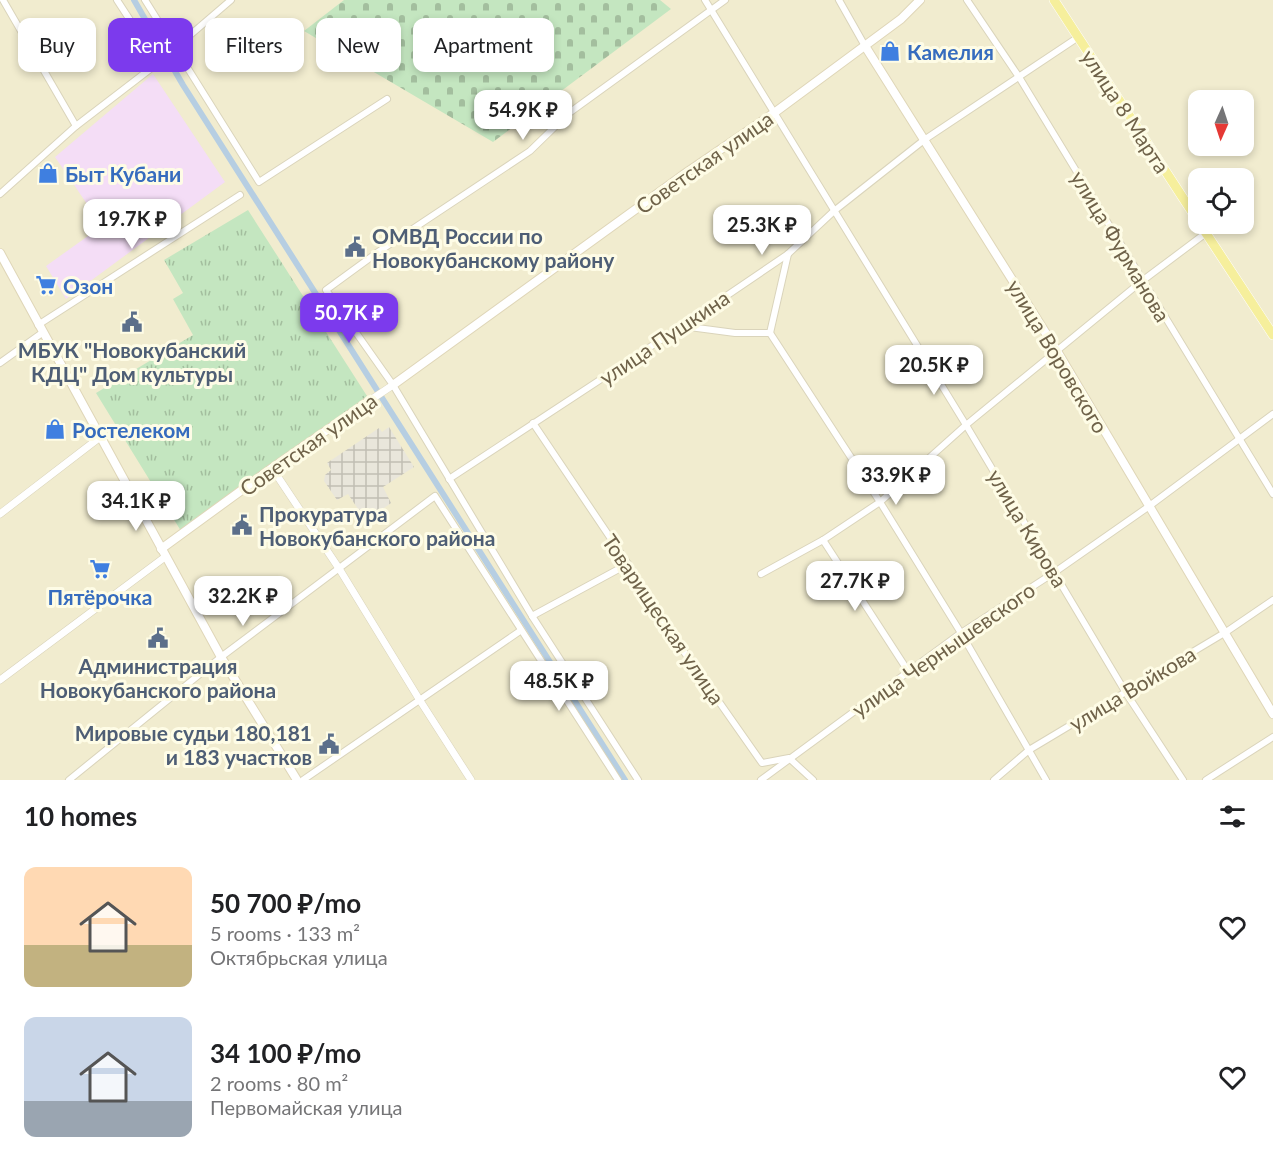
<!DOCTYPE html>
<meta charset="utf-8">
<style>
:root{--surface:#fff;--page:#f6f6f6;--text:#202124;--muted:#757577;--accent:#7c3aed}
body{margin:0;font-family:Lato,sans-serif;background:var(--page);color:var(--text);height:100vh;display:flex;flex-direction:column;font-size:22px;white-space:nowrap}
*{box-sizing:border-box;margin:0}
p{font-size:20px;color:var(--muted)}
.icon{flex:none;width:33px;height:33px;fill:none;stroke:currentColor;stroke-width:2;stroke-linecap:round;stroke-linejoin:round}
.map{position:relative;height:780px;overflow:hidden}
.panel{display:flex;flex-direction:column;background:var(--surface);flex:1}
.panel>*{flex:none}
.hud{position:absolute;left:18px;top:18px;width:600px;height:54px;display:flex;gap:12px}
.needle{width:39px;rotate:183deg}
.tools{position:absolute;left:1188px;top:90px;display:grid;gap:12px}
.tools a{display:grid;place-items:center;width:66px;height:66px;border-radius:12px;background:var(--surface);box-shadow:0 3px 9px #0003;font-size:30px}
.price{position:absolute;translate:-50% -51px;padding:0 14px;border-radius:12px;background:#fff;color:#222;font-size:20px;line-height:39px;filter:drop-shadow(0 2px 3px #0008)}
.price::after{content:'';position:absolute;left:50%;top:36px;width:18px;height:14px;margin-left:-9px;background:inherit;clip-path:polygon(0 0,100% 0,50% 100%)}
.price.selected{background:var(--accent);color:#fff}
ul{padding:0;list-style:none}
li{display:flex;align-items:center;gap:18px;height:150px;padding:0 24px}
li span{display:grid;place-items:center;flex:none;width:168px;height:120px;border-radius:12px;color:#555}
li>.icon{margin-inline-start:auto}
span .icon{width:72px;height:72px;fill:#fffc;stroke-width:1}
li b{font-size:26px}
h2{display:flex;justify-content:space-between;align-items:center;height:72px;padding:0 24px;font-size:26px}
.tag{padding:0 21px;border-radius:12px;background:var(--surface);box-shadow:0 3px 9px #0003;font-size:21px;line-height:54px}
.tag.selected{background:var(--accent);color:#fff}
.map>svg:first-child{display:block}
</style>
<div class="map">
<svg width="1273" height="780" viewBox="0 0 1273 780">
<defs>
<pattern id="industrial-grid" width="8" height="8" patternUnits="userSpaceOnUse" patternTransform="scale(1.5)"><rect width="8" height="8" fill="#e9e6db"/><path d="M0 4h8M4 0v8" fill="none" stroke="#c1beb4"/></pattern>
<pattern id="grass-tufts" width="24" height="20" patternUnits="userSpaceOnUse" patternTransform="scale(1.5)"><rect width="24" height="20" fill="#c4e6c0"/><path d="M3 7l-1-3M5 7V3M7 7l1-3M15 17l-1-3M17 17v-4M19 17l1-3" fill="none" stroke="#a3be9e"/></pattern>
<pattern id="cemetery-stones" width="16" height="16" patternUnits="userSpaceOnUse" patternTransform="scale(1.5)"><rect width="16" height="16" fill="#c4e6c0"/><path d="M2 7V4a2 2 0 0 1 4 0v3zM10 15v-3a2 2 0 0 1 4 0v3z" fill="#a3be9e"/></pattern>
</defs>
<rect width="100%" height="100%" fill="#faf8e0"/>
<!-- residential -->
<path fill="#f1eccf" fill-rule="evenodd" d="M 0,0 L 1273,0 L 1273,780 L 0,780 ZM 1198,100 L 1244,100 L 1244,146 L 1198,146 ZM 1198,178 L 1244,178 L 1244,224 L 1198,224 Z"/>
<!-- industrial -->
<polygon fill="url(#industrial-grid)" points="389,427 414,467 383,487 391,503 366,521 348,494 337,500 324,481 325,475 331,470 327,463 379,428 382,432"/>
<!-- education -->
<polygon fill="#f4ddf6" points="153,74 225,182 66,299 46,266 102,226 55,157"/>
<!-- grass -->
<polygon fill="url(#grass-tufts)" points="248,210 367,396 181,531 96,393 193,335 173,299 183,293 164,260"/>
<!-- cemetery -->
<polygon fill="url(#cemetery-stones)" points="344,0 660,0 671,9 493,142 304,31"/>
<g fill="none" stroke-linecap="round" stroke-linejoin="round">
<!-- canal -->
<polyline stroke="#b6cee2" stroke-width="6" points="134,0 183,85 625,780"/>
<!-- minor casing -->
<g stroke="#dad4bb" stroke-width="8">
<g id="minor">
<polyline points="3,0 76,126"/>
<polyline points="145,0 259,182 387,99"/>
<polyline points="705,0 966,425 1126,693 1183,780"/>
<polyline points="839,0 865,46"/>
<polyline points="967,0 1019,77 1273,494"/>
<polyline points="175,48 231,0"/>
<polyline points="0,194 76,126 158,63 117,0"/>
<polyline points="38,325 240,195"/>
<polyline points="682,326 735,333 770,333 880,502 961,633 1046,780"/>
<polyline points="770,333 788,254"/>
<polyline points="0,363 42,333"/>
<polyline points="533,423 628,564 635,582 762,763 789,758 813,780"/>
<polyline points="449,479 682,326 788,254 834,211 924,140 1077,38"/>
<polyline points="823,540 908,671"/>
<polyline points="761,574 823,540 880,502 966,425 1142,281 1206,233"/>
<polyline points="532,616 628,564"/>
<polyline points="69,780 221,657 435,496 618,780"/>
<polyline points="303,780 520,631"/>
<polyline points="638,780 532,616 393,385 326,290 378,252 530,151 569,113 725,0"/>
<polyline points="761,780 961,633 1055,572 1148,507 1273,414"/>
<polyline points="994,780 1029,750 1226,632 1273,600"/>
<polyline points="1206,780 1273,737"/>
</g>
</g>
<!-- tertiary casing -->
<g stroke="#dad4bb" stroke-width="8">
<g id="tertiary">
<polyline points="369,401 393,385"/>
<polyline points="272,468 340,570 419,699 471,780"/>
<polyline points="0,514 99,438"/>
<polyline points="0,680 165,557"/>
</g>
</g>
<!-- secondary casing -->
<g stroke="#dfd6b8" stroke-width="10">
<g id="secondary">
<polyline points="865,46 1057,351 1273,714"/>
<polyline points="0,253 221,657 297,780"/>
<polyline points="393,385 683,175 774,113 901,19 920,0"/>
<polyline points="161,549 272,468 369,401"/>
</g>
</g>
<!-- primary casing -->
<g stroke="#fff" stroke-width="10">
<g id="primary">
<polyline points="1054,0 1198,221"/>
<polyline points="1200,224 1273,335"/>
</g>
</g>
<!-- minor -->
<use href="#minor" stroke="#fff" stroke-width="6"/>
<!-- tertiary -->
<use href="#tertiary" stroke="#fff" stroke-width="7"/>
<!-- secondary -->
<use href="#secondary" stroke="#fff" stroke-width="8"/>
<!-- primary -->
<use href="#primary" stroke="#f6ef9c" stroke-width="9"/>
</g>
<!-- icons -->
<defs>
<g id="shop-bare" transform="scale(1.62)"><path d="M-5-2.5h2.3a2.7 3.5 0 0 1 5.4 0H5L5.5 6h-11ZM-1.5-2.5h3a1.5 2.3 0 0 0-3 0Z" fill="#3f7fe0" stroke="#fefce6" stroke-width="2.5" paint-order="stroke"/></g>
<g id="civic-bare" transform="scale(1.62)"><path d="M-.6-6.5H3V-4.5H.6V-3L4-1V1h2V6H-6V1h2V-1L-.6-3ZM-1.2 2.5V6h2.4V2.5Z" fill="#5c6f8a" stroke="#fefce6" stroke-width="2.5" paint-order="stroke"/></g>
<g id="supermarket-bare" transform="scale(1.62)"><path d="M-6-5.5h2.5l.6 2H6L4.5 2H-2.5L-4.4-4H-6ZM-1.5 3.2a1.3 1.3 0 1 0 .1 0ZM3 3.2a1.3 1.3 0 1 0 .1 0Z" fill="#3f7fe0" stroke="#fefce6" stroke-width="2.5" paint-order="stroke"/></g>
</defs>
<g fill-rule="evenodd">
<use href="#shop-bare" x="890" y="51"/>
<use href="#shop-bare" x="48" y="173"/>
<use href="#civic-bare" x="355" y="247"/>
<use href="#supermarket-bare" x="46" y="285"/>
<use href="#civic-bare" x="132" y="322"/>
<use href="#shop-bare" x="55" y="429"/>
<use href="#civic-bare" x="242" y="525"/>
<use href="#supermarket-bare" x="100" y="569"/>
<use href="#civic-bare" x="158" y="638"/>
<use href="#civic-bare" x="329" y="744"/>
</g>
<g text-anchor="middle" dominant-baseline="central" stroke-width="6" stroke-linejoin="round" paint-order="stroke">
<!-- shop labels -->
<g font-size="21" font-weight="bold" fill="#366cbe" stroke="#fefce6" text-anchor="start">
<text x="907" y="51">Камелия</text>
<text x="65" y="173">Быт Кубани</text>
<text x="63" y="285">Озон</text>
<text x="72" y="429">Ростелеком</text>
<text x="100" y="596" text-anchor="middle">Пятёрочка</text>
</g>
<!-- street labels -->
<g font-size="21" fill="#6f6249" stroke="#fefce6">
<text transform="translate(1126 111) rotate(57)">улица 8 Марта</text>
<text transform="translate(704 162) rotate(-35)">Советская улица</text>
<text transform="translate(1121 246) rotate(59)">улица Фурманова</text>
<text transform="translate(664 337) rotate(-34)">улица Пушкина</text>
<text transform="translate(1058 356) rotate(59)">улица Воровского</text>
<text transform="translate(308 444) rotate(-35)">Советская улица</text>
<text transform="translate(1028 528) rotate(59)">улица Кирова</text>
<text transform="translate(664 619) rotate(56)">Товарищеская улица</text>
<text transform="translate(943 649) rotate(-35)">улица Чернышевского</text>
<text transform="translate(1132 688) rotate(-31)">улица Войкова</text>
</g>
<!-- service labels -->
<g font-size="21" font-weight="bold" fill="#4e5e75" stroke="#fefce6" text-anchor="start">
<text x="372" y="235">ОМВД России по<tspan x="372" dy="24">Новокубанскому району</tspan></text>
<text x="132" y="349" text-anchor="middle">МБУК "Новокубанский<tspan x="132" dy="24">КДЦ" Дом культуры</tspan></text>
<text x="259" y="513">Прокуратура<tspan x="259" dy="24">Новокубанского района</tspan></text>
<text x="158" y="665" text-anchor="middle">Администрация<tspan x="158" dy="24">Новокубанского района</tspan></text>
<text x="312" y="732" text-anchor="end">Мировые судьи 180,181<tspan x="312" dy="24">и 183 участков</tspan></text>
</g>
</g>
</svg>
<div class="tools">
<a><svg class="needle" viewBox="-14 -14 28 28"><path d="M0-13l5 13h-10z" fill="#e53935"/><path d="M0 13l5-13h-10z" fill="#757577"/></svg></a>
<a><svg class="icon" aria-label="locate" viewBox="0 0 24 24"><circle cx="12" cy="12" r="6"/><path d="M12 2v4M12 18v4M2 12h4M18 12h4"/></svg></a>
</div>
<b class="price" style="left:523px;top:141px">54.9K ₽</b>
<b class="price" style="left:132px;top:250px">19.7K ₽</b>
<b class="price" style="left:762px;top:256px">25.3K ₽</b>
<b class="price selected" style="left:349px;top:344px">50.7K ₽</b>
<b class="price" style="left:934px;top:396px">20.5K ₽</b>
<b class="price" style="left:896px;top:506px">33.9K ₽</b>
<b class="price" style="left:136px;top:532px">34.1K ₽</b>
<b class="price" style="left:855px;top:612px">27.7K ₽</b>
<b class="price" style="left:243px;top:627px">32.2K ₽</b>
<b class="price" style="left:559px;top:712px">48.5K ₽</b>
<div class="hud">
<a class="tag">Buy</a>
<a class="tag selected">Rent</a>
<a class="tag">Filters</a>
<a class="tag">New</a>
<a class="tag">Apartment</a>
</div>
</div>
<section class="panel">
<h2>10 homes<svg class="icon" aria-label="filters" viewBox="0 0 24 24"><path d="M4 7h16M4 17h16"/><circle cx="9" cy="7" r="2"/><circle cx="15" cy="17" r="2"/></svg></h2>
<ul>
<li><span style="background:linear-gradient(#ffd9b3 65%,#c2b280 0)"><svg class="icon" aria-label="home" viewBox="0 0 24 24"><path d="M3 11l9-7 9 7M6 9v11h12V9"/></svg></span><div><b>50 700 ₽/mo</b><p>5 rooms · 133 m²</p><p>Октябрьская улица</p></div><svg class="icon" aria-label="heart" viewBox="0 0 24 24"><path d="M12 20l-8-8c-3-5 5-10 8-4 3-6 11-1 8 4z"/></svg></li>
<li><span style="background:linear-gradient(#c9d6e8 70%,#9aa5b1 0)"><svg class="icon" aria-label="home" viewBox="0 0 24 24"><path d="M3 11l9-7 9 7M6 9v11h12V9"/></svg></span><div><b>34 100 ₽/mo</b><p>2 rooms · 80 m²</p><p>Первомайская улица</p></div><svg class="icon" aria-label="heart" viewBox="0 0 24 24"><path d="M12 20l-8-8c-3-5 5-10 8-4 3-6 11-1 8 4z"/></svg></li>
</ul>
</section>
